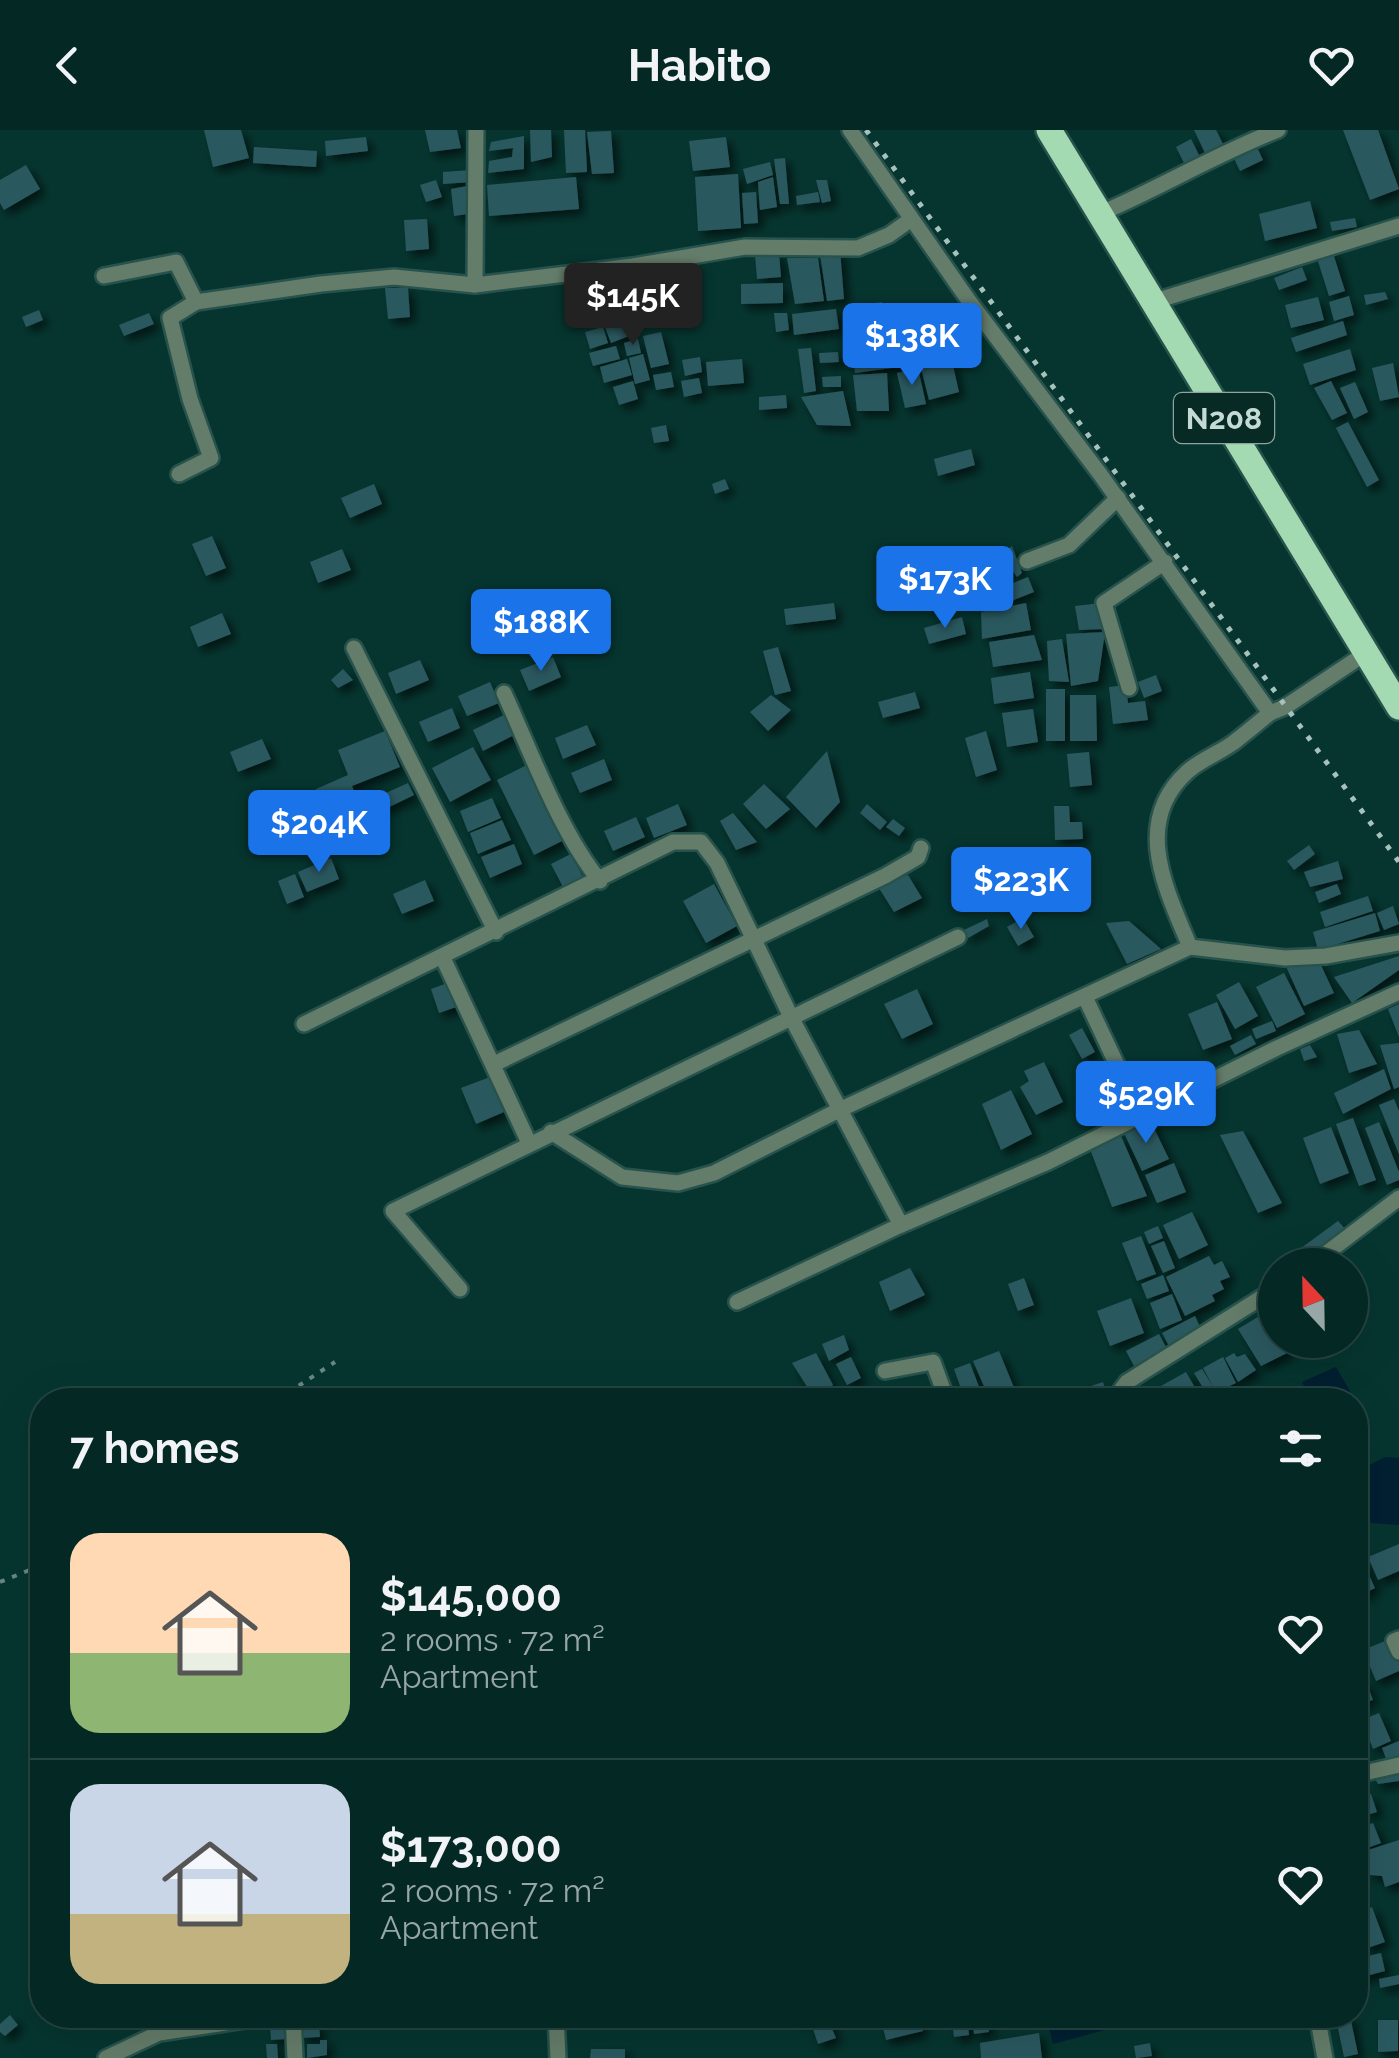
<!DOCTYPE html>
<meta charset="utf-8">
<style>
:root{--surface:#042823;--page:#123430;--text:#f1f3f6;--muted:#97a6a6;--line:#254441;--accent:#1a73e8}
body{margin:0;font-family:Raleway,sans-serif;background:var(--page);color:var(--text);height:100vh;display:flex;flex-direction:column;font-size:38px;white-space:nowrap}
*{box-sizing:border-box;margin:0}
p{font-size:32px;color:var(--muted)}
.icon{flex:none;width:55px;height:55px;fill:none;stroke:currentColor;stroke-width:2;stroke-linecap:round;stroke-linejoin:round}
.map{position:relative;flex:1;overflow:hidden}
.panel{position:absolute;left:30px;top:1258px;width:1338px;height:640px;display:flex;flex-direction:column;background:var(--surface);border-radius:40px;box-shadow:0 10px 40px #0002,0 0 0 2px var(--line)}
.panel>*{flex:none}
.needle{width:65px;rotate:338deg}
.buttons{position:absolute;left:1258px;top:1118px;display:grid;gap:20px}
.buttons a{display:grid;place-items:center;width:110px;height:110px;border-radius:50%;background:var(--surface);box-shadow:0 10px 40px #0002,0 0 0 2px var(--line);font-size:50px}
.price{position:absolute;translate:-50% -85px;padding:0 22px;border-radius:10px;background:var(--accent);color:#fff;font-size:32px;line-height:65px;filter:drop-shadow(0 2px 5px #0008)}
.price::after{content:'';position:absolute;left:50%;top:60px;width:30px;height:22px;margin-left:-15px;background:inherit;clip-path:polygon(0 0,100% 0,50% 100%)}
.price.current{background:#222;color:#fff}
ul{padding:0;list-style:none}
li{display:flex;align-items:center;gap:30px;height:250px;padding:0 40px}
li+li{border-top:2px solid var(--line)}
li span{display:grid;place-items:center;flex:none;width:280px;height:200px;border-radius:30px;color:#555}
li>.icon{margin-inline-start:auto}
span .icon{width:120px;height:120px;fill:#fffc;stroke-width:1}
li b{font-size:42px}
h2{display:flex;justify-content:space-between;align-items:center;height:120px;padding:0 40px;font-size:42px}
header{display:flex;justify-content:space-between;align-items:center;height:130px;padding:0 40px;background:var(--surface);font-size:45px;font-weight:700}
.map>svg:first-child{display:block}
</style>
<header><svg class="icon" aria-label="back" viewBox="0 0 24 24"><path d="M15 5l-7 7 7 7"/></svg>Habito<svg class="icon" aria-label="heart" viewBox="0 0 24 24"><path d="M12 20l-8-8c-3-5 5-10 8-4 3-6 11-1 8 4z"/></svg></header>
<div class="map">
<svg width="1399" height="1928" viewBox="0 0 1399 1928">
<defs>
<filter id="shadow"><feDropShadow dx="5.5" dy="5.5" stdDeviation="5" flood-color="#0009"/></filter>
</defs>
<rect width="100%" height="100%" fill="#06352f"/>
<!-- water -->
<g fill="#002032">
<polygon points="1336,1237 1355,1270 1299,1270 1307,1262 1302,1252"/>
<polygon points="1385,1327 1399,1328 1399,1395 1371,1393 1366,1385 1366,1377 1358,1371 1355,1342"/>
<polygon points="1046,1885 1157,1885 1157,1886 1053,1914"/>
</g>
<!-- building -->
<g fill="#2c585f" filter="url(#shadow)">
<polygon points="204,0 241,0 249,28 213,37"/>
<polygon points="425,0 457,0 461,18 430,22"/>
<polygon points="530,0 551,0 552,27 531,32"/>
<polygon points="564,0 585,0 587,42 566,43"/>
<polygon points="1194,0 1216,0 1224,16 1206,25"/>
<polygon points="1343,0 1378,0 1399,59 1370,70"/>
<polygon points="611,1 614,43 592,44 587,2"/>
<polygon points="524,6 524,39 488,43 489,31 512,27 513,18 489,21 491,12"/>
<polygon points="366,7 368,21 326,26 325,11"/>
<polygon points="726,7 730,37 693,41 689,11"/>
<polygon points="1191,9 1200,27 1185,35 1176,17"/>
<polygon points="1255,13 1263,30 1240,41 1232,24"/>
<polygon points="254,17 317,21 316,37 253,33"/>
<polygon points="785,28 789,74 780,74 774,29"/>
<polygon points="770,32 773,45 747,54 743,39"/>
<polygon points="26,35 40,59 4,80 0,73 0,50"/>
<polygon points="471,40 472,52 443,54 443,42"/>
<polygon points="738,44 741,98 698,101 695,47"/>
<polygon points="576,47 579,79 489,86 487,55"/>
<polygon points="773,47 777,77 760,80 758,52"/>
<polygon points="436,50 442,67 426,72 420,55"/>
<polygon points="816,50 827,50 831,71 822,73"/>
<polygon points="473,55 475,83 454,86 451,59"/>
<polygon points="756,62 758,93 744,94 742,63"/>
<polygon points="818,62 820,72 797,75 796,66"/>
<polygon points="1310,71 1317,98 1265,111 1259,84"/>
<polygon points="1355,88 1357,97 1332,101 1330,92"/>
<polygon points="427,89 429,119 406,121 404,90"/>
<polygon points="840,120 844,169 827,171 820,124"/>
<polygon points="1332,120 1345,161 1329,166 1316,125"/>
<polygon points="779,123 781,147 757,149 755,125"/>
<polygon points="787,128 818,128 824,171 795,174"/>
<polygon points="1302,137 1307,150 1279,160 1274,148"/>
<polygon points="783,153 783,173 741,174 741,154"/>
<polygon points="385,158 408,158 410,187 388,189"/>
<polygon points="1385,162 1388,169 1366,175 1364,165"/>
<polygon points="1349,166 1354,185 1334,191 1329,172"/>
<polygon points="1318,167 1324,190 1291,198 1285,175"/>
<polygon points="615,169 629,206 611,213 597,176"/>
<polygon points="882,172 886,198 856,203 852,176"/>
<polygon points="836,179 839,199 794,205 792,184"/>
<polygon points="39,180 43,190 26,197 22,187"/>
<polygon points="149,183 154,194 124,206 119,195"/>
<polygon points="774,183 787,183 789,200 776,202"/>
<polygon points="1343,191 1347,205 1296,222 1291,208"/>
<polygon points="603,197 608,213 590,219 585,202"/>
<polygon points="661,202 669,234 651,238 643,206"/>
<polygon points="638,209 641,223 627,226 624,213"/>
<polygon points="933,209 936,232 855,243 852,220"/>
<polygon points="616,216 620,229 593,236 589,223"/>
<polygon points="811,218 816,261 804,263 798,219"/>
<polygon points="1350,219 1356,240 1310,255 1303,234"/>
<polygon points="838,222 839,232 820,233 819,223"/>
<polygon points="643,224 650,250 635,254 629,228"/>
<polygon points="700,227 702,242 685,246 682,230"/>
<polygon points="627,229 632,245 604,253 600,237"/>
<polygon points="742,229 744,253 708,256 706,232"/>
<polygon points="952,231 959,262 929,270 921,238"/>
<polygon points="1393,233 1399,267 1380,271 1372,238"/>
<polygon points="918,238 926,274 905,278 897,243"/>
<polygon points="671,242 674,257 656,260 653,245"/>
<polygon points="887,243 889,281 857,281 853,245"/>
<polygon points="841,246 841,257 823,257 822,247"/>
<polygon points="699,248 702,263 684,267 681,251"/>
<polygon points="633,251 638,269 619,275 613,257"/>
<polygon points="1331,251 1347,283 1332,290 1314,258"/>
<polygon points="1355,252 1368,282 1354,289 1340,258"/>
<polygon points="843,261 851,296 817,295 801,267"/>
<polygon points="786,265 787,278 759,280 759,267"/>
<polygon points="1348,292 1379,350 1367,357 1336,298"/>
<polygon points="666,295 669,311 654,313 651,298"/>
<polygon points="971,319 975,335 938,346 934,329"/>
<polygon points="725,349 729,359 715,364 712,354"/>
<polygon points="374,354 382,374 350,388 341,368"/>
<polygon points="212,406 226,438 206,446 192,414"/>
<polygon points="1012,416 1022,443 1017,447 1000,424"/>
<polygon points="342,419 351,440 318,453 310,432"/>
<polygon points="996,426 1009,445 984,454 977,435"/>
<polygon points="971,432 982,458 969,462 959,433"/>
<polygon points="1028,447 1034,462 1006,473 1001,458"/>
<polygon points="834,473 836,489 786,495 784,479"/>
<polygon points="1026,473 1031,500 982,509 981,482"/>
<polygon points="1101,473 1105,499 1079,500 1075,476"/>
<polygon points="222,483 231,504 198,517 190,497"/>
<polygon points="962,487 966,504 929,514 924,498"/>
<polygon points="1105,502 1098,551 1071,556 1066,504"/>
<polygon points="1034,505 1042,530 993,537 989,512"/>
<polygon points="1062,509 1069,552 1049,551 1047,511"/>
<polygon points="778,517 791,561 775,565 763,521"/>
<polygon points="553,527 561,547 529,561 520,540"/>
<polygon points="420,530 429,550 396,564 388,543"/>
<polygon points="343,539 353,550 338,558 331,550"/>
<polygon points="1030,542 1034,568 994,574 991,548"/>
<polygon points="1156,545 1162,561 1144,568 1138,552"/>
<polygon points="490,552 499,573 467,586 458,566"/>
<polygon points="1126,555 1128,573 1145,571 1148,590 1113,594 1109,557"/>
<rect x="1046" y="559" width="19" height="52"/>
<polygon points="915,562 920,578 883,588 878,572"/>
<polygon points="771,565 791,580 768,601 750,582"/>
<polygon points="1070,565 1096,565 1097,611 1070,611"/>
<polygon points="452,578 460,598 428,612 419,592"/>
<polygon points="1033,579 1038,612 1007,617 1002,583"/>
<polygon points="508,583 518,603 483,621 473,600"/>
<polygon points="587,595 596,615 563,629 555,608"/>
<polygon points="385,601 400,637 352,656 356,666 324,679 316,659 348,645 338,620"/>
<polygon points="986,601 997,640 976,647 965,608"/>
<polygon points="262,609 271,629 238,642 230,622"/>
<polygon points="473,617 491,650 450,672 432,638"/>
<polygon points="827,621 840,672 816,698 786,667"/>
<polygon points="1089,622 1092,655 1070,657 1067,624"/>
<polygon points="604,629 612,650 580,663 571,643"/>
<polygon points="529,634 566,709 534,725 497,650"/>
<polygon points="408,653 414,665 383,680 377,667"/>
<polygon points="764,654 790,679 766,699 743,674"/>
<polygon points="492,668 501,688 468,702 460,681"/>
<polygon points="678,674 687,695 654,708 646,688"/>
<polygon points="867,674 887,692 880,700 860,683"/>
<polygon points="1054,676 1069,676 1070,692 1082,692 1083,709 1055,710"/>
<polygon points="733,683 757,712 736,720 720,691"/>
<polygon points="636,687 645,707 613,721 604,701"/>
<polygon points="893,689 905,698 899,706 886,697"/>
<polygon points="502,690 511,710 478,724 470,703"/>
<polygon points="514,714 522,734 490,748 481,727"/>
<polygon points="1309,715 1315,724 1294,740 1287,731"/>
<polygon points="1055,721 1071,721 1072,747 1055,747"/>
<polygon points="571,724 583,747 563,757 551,734"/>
<polygon points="331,728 339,749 307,762 298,742"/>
<polygon points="1338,731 1343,749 1310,757 1304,742"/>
<polygon points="295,744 304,767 287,774 278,751"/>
<polygon points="908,745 922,768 894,782 877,755"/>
<polygon points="425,750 434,771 402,784 393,764"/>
<polygon points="714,754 737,796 706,813 683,771"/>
<polygon points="1337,754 1341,764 1319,773 1315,762"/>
<polygon points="1368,766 1373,781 1325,797 1320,782"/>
<polygon points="1393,776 1399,794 1384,800 1377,783"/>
<polygon points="1375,783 1380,801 1318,820 1313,802"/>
<polygon points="1023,788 1034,807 1018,816 1007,797"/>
<polygon points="987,789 989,796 968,808 964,800"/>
<polygon points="1129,791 1161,819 1127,834 1106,793"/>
<polygon points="1399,826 1399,840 1352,873 1334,847"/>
<polygon points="1319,831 1334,863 1304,876 1284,832"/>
<polygon points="1284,843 1305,884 1277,898 1256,857"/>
<polygon points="453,851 462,875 439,883 431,859"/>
<polygon points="1239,852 1258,886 1235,899 1216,865"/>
<polygon points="917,859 933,894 902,909 884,874"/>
<polygon points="1217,872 1232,909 1203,920 1188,884"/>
<polygon points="1399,874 1399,907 1388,879"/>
<polygon points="1272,891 1276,901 1256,909 1252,899"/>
<polygon points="1082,898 1095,922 1082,929 1069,905"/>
<polygon points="1359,900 1377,934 1349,943 1337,904"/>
<polygon points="1251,905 1256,914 1235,925 1230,916"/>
<polygon points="1399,913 1399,957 1394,959 1380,915"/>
<polygon points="1310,915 1317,927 1304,931 1300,919"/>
<polygon points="1044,932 1063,972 1036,985 1020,957 1029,951 1024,941"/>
<polygon points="1384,939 1391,959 1343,984 1334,963"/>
<polygon points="490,947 504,982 476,994 461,958"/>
<polygon points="1011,960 1032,1004 1001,1020 982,974"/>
<polygon points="1394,969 1399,981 1399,1024 1379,975"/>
<polygon points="1353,988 1376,1050 1359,1056 1336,994"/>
<polygon points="1150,990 1169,1029 1142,1041 1124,1003"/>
<polygon points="1379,992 1399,1042 1399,1050 1387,1055 1365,998"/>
<polygon points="1331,997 1349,1043 1320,1054 1303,1008"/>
<polygon points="1243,1001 1282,1073 1258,1083 1220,1005"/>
<polygon points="1121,1006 1147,1066 1112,1077 1090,1019"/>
<polygon points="1174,1033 1186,1062 1157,1073 1145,1045"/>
<polygon points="1192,1082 1208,1115 1179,1129 1163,1095"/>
<polygon points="1338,1091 1346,1100 1304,1131 1297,1121"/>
<polygon points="1158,1096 1163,1108 1149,1114 1144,1102"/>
<polygon points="1141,1106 1156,1144 1137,1151 1122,1113"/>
<polygon points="1164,1111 1175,1138 1163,1143 1151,1116"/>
<polygon points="1290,1125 1295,1133 1275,1135 1275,1150 1268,1138"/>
<polygon points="1209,1126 1214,1135 1222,1131 1230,1147 1220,1151 1224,1159 1212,1165 1215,1171 1185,1186 1166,1147"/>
<polygon points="910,1138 925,1165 890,1181 879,1152"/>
<polygon points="1163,1145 1169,1161 1147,1169 1141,1154"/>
<polygon points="1024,1148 1034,1175 1018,1181 1008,1154"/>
<polygon points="1172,1164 1182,1190 1160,1199 1150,1173"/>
<polygon points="1131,1168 1144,1203 1110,1216 1097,1181"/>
<polygon points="1266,1182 1275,1196 1275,1210 1284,1210 1291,1221 1261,1236 1238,1199"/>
<polygon points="1195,1186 1202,1201 1170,1218 1162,1203"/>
<polygon points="1159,1204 1167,1219 1134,1236 1126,1221"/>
<polygon points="844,1205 849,1220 829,1231 822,1214"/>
<polygon points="999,1221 1019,1270 990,1270 973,1231"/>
<polygon points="816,1223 833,1255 813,1266 792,1233"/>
<polygon points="1234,1223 1237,1227 1245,1224 1256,1240 1238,1252 1225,1228"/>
<polygon points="851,1227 861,1248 847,1255 836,1234"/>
<polygon points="1223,1227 1236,1253 1208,1266 1194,1243 1202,1239 1214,1258 1203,1238"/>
<polygon points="970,1233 984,1270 965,1270 954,1239"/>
<polygon points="1186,1242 1201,1268 1169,1270 1161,1256"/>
<polygon points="1103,1252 1108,1270 1052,1270 1052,1269"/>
<polygon points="1399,1414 1399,1441 1378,1450 1368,1427"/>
<polygon points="1362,1430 1375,1458 1358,1467 1355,1433"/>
<polygon points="1390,1509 1399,1530 1399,1541 1376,1551 1363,1520"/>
<polygon points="1366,1551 1373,1570 1355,1575 1355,1556"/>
<polygon points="1379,1583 1391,1611 1373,1619 1362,1590"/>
<polygon points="1399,1611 1399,1626 1387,1631 1382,1618"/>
<polygon points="1399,1640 1399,1651 1378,1654 1373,1645"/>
<polygon points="1371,1664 1377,1682 1367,1685 1360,1667"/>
<polygon points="1373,1693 1381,1713 1362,1720 1355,1700"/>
<polygon points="1399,1710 1399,1752 1385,1757 1382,1746 1370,1745 1362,1722"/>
<polygon points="1372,1777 1385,1812 1365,1819 1355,1784"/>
<polygon points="1381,1823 1385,1841 1355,1849 1355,1829"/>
<polygon points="1399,1845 1399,1854 1380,1858 1379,1849"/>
<polygon points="10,1885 18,1895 5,1906 0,1902 0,1894"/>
<polygon points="795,1885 826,1885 836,1908 818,1914 809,1887 797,1891"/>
<polygon points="880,1885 919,1885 923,1901 886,1910"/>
<polygon points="951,1885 967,1885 969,1905 954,1907"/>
<polygon points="972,1885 987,1885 989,1902 974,1904"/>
<polygon points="1350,1886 1358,1924 1344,1927 1336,1889"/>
<polygon points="1378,1890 1398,1890 1398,1921 1378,1922"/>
<polygon points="286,1893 287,1909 271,1910 270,1895"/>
<polygon points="301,1893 319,1893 320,1907 301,1908"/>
<polygon points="1039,1903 1042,1928 981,1928 980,1913"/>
<polygon points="320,1910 327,1910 327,1925 307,1928 307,1914 320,1914"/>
<polygon points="1150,1913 1152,1926 1136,1928 1134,1916"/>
<polygon points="266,1914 277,1914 278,1928 267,1928"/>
<polygon points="591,1919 625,1919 625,1928 590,1928"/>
</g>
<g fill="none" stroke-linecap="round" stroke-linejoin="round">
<!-- minor casing -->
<g stroke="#28534d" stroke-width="20">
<g id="minor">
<polyline points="850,0 969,171 1100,344 1270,583 1285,577 1366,523"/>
<path d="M 1099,84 C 1160,58 1216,24 1278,0"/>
<polyline points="104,146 176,132 196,172 321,154 394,147 475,155 633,136 745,117 858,118 889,105 910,90"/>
<polyline points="475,155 476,0"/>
<polyline points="1152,172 1399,96"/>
<polyline points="179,344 211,328 190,269 170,188 196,172"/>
<polyline points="1027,431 1069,415 1118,368"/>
<polyline points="354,518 496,802"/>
<polyline points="1129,558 1104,473 1165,432"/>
<path d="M 504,563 C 531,622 560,702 600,751"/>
<path d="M 1190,817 C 1167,761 1131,693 1187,642 C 1200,630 1219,623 1233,613 C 1246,603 1258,593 1270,583"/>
<polyline points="443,828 529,1013"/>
<polyline points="1085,867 1141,986"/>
<polyline points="304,894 673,712 701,712 717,733 792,889 901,1095 1048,1032 1277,918 1399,862"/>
<polyline points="494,934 885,746 918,727 921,718"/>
<polyline points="551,1002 622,1047 678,1053 714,1043 839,980 1190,817 1285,828 1326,826 1399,813"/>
<polyline points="1311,1135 1399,1068"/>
<polyline points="460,1159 393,1081 958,807"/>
<polyline points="737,1172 901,1095"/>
<polyline points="885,1241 933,1232 947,1270"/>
<polyline points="1120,1270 1118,1264 1127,1252 1275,1159"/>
<polyline points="1399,1509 1394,1511 1399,1522"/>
<polyline points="1355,1645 1399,1635"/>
<polyline points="293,1885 295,1928"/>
<polyline points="556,1885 558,1928"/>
<polyline points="1317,1885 1325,1928"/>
<polyline points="106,1928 159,1903 279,1885"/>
</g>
</g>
<!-- trunk casing -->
<g stroke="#28534d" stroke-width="30">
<polyline id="trunk" points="1049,0 1399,577"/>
</g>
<!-- path -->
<g stroke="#668983" stroke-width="4" stroke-dasharray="5 8" stroke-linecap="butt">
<polyline points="277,1270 335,1232"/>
<polyline points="0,1452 42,1435"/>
</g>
<!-- minor -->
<use href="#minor" stroke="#647c6a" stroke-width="15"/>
<!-- trunk -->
<use href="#trunk" stroke="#a4dab2" stroke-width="25"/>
<!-- rail -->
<polyline stroke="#a7c1bc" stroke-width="5" stroke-dasharray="5 10" stroke-linecap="butt" points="866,0 1399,732"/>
</g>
<g text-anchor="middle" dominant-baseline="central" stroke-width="10" stroke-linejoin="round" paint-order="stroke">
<!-- shield labels -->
<rect fill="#082a25" stroke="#8ca5a0" stroke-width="2.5" x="1174" y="263" width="100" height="50" rx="8"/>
<g font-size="30" font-weight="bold" fill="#c4dad5">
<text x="1224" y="288">N208</text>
</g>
</g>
</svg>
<div class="buttons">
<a><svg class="needle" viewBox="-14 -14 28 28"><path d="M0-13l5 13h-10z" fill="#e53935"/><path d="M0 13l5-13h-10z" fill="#97a6a6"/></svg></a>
</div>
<b class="price current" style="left:633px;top:218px">$145K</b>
<b class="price" style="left:912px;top:258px">$138K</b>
<b class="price" style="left:945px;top:501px">$173K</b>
<b class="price" style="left:541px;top:544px">$188K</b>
<b class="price" style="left:319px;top:745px">$204K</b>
<b class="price" style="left:1021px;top:802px">$223K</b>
<b class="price" style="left:1146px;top:1016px">$529K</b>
<section class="panel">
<h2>7 homes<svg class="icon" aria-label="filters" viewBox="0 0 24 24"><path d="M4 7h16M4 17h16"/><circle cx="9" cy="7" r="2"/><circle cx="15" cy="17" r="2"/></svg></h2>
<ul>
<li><span style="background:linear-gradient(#ffd9b3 60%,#8fb573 0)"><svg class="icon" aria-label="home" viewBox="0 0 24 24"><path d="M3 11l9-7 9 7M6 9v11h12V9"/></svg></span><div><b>$145,000</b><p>2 rooms · 72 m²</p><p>Apartment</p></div><svg class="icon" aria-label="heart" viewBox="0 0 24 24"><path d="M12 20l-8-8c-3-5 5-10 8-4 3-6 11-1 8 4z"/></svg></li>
<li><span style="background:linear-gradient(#c9d6e8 65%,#c2b280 0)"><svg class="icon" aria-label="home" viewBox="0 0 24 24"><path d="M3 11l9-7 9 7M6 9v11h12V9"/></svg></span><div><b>$173,000</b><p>2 rooms · 72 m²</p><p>Apartment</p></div><svg class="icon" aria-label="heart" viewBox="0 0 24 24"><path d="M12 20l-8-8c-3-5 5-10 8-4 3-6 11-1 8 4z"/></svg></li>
</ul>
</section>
</div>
